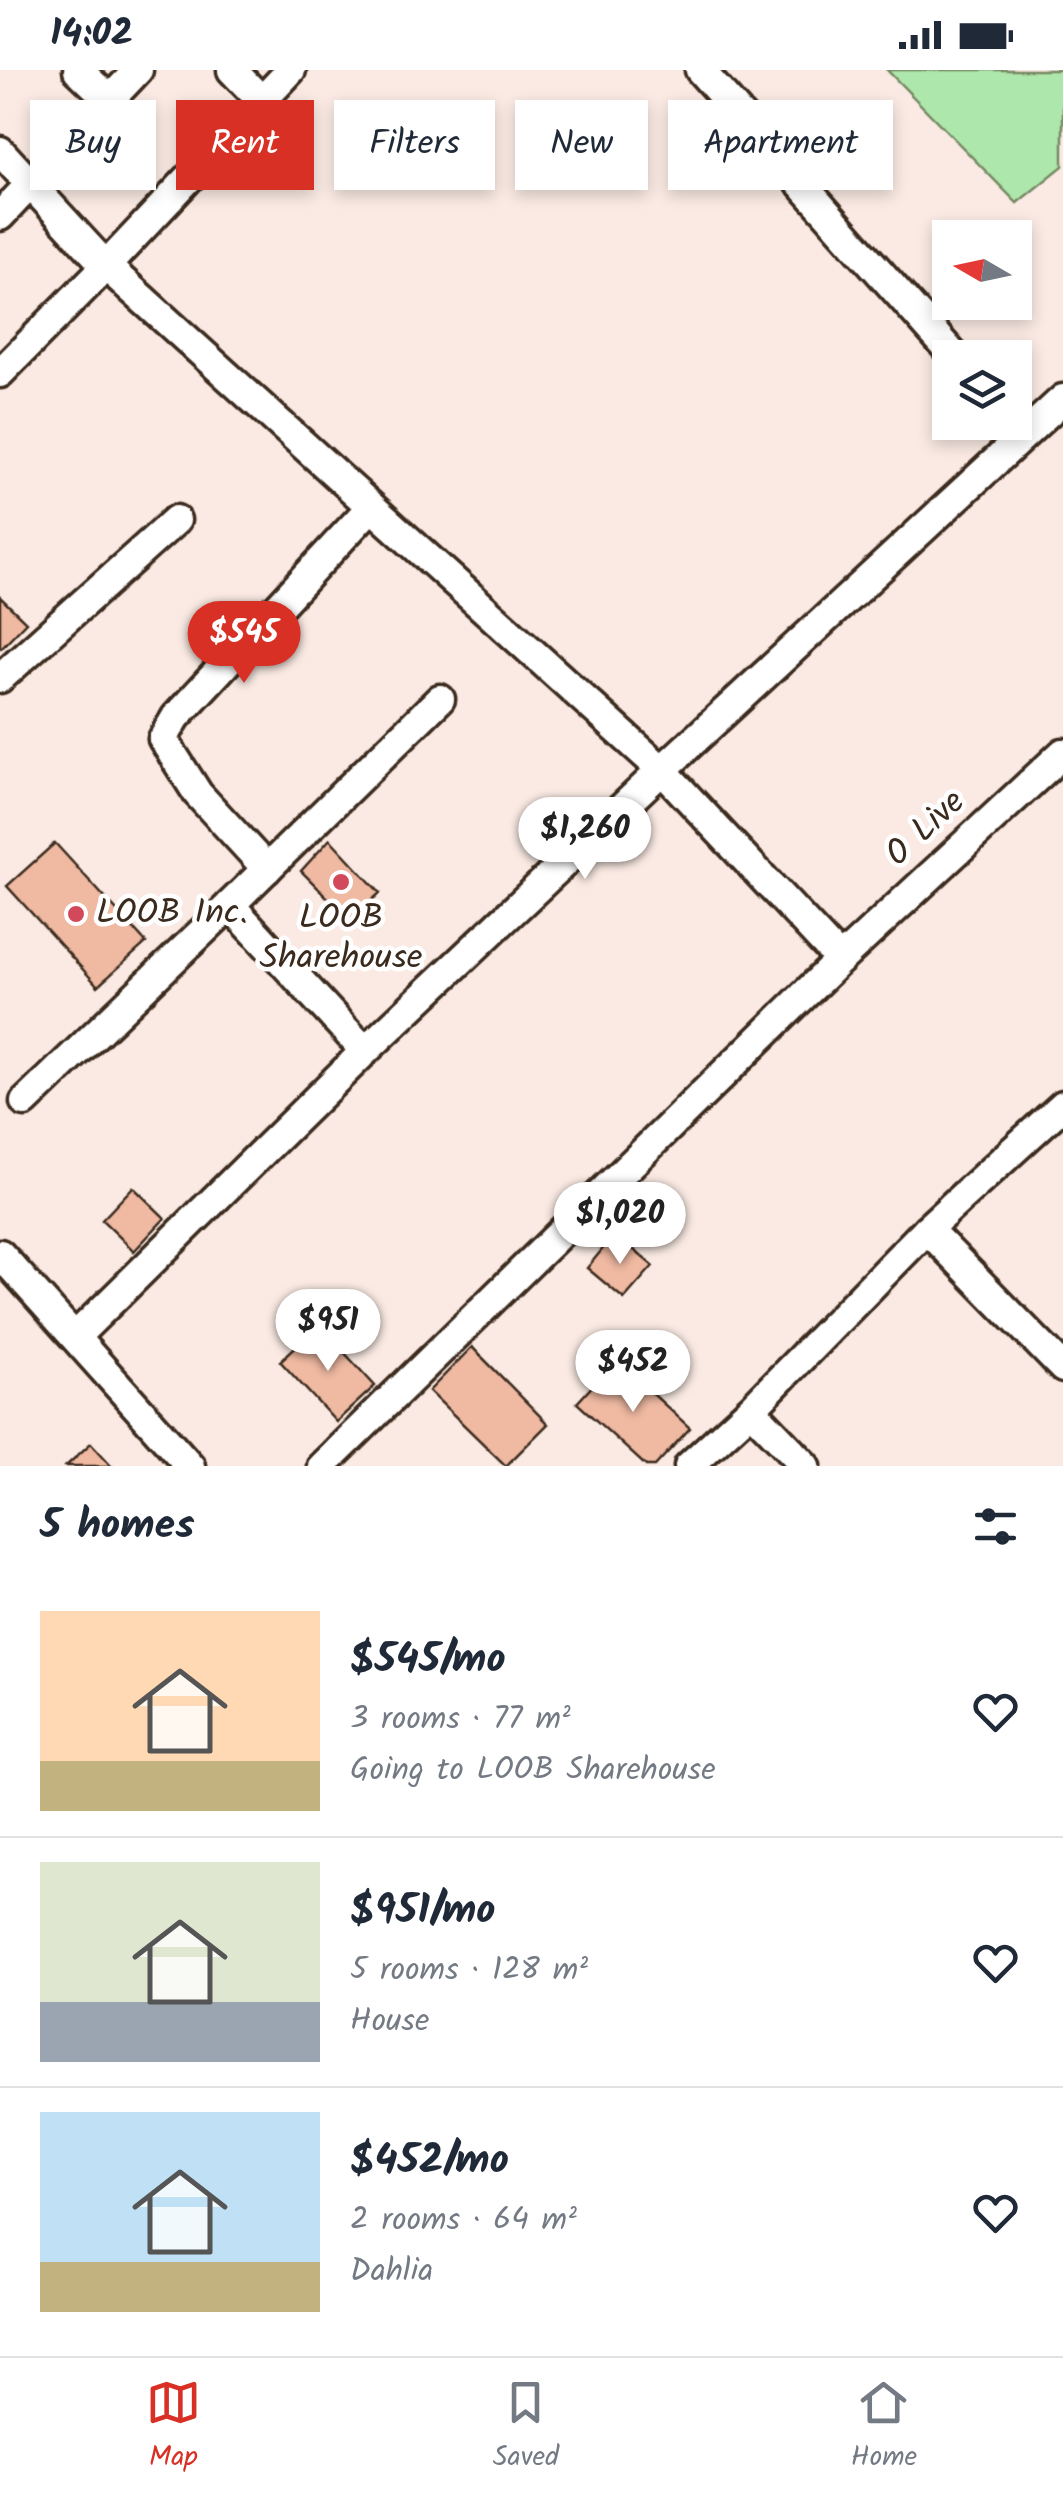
<!DOCTYPE html>
<meta charset="utf-8">
<style>
:root{--surface:#fff;--page:#f2f2f3;--text:#1f2937;--muted:#747a83;--line:#e0e1e3;--accent:#d93025}
body{margin:0;font-family:Kalam,sans-serif;background:var(--page);color:var(--text);height:100vh;display:flex;flex-direction:column;font-size:38px;white-space:nowrap}
*{box-sizing:border-box;margin:0}
p{font-size:32px;color:var(--muted)}
.icon{flex:none;width:55px;height:55px;fill:none;stroke:currentColor;stroke-width:2;stroke-linecap:round;stroke-linejoin:round}
.map{position:relative;height:1396px;overflow:hidden}
.details{display:flex;flex-direction:column;background:var(--surface);flex:1}
.details>*{flex:none}
.top-card{position:absolute;left:30px;top:30px;width:1005px;height:90px;display:flex;gap:20px}
.needle{width:65px;rotate:279deg}
.buttons{position:absolute;left:932px;top:150px;display:grid;gap:20px}
.buttons a{display:grid;place-items:center;width:100px;height:100px;border-radius:0px;background:var(--surface);box-shadow:0 5px 15px #0003;font-size:50px}
.price{position:absolute;translate:-50% -85px;padding:0 22px;border-radius:35px;background:#fff;color:#222;font-size:32px;line-height:65px;filter:drop-shadow(0 2px 5px #0008)}
.price::after{content:'';position:absolute;left:50%;top:60px;width:30px;height:22px;margin-left:-15px;background:inherit;clip-path:polygon(0 0,100% 0,50% 100%)}
.price.current{background:var(--accent);color:#fff}
ul{padding:0;list-style:none}
li{display:flex;align-items:center;gap:30px;height:250px;padding:0 40px}
li+li{border-top:2px solid var(--line)}
li span{display:grid;place-items:center;flex:none;width:280px;height:200px;border-radius:0px;color:#555}
li>.icon{margin-inline-start:auto}
span .icon{width:120px;height:120px;fill:#fffc;stroke-width:1}
li b{font-size:42px}
h2{display:flex;justify-content:space-between;align-items:center;height:120px;padding:0 40px;font-size:42px}
.pill{padding:0 35px;border-radius:0px;background:var(--surface);box-shadow:0 5px 15px #0003;font-size:35px;line-height:90px}
.pill.current{background:var(--accent);color:#fff}
.status{display:flex;justify-content:space-between;align-items:center;height:70px;padding:0 50px;background:var(--surface);direction:ltr}
.status svg{height:28px;fill:currentColor}
.tab-bar{display:flex;justify-content:space-around;align-items:center;height:140px;border-top:2px solid var(--line);background:var(--surface);font-size:28px;color:var(--muted)}
.tab-bar a{display:grid;justify-items:center;gap:5px}
.tab-bar .current{color:var(--accent)}
.map>svg:first-child{display:block}
</style>
<div class="status"><b>14:02</b><svg viewBox="0 0 49 12"><path d="M0 12V9h3v3zM5 12V6h3v6zM10 12V3h3v9zM15 12V0h3v12zM26 1h20v11H26zM47 4h2v5h-2z"/></svg></div>
<div class="map">
<svg width="1063" height="1396" viewBox="0 0 1063 1396">
<rect width="100%" height="100%" fill="#faeae3"/>
<filter id="ink" filterUnits="userSpaceOnUse"><feTurbulence type="fractalNoise" baseFrequency=".01" numOctaves="2"/><feDisplacementMap in="SourceGraphic" scale="20" xChannelSelector="R" yChannelSelector="G"/><feConvolveMatrix kernelMatrix="1 2 1 2 8 2 1 2 1" color-interpolation-filters="sRGB"/></filter>
<g filter="url(#ink)">
<!-- green -->
<polygon fill="#aee7ab" stroke="#748864" stroke-width="2.5" points="887,0 1063,0 1063,96 1017,133"/>
<!-- building -->
<g fill="#efb9a2" stroke="#3b2a1e" stroke-width="2.5">
<polygon points="0,527 26,552 1,578 0,577"/>
<polygon points="330,769 380,823 350,850 301,801"/>
<polygon points="55,773 146,873 98,916 7,816"/>
<polygon points="133,1117 165,1148 134,1181 102,1150"/>
<polygon points="615,1164 653,1196 624,1229 587,1198"/>
<polygon points="319,1255 375,1316 336,1352 280,1291"/>
<polygon points="472,1277 548,1354 506,1396 429,1321"/>
<polygon points="616,1290 690,1358 655,1396 646,1396 577,1333"/>
<polygon points="91,1373 112,1396 66,1396"/>
</g>
<g fill="none" stroke-linecap="round" stroke-linejoin="round">
<!-- minor casing -->
<g stroke="#3b2a1e" stroke-width="35">
<g id="minor">
<polyline points="78,0 110,30"/>
<polyline points="232,0 262,31"/>
<polyline points="700,0 956,288"/>
<polyline points="0,81 106,196 662,700 840,890"/>
<polyline points="0,146 138,0"/>
<polyline points="0,303 106,196 291,0"/>
<polyline points="0,608 176,450"/>
<polyline points="267,799 198,724 163,669 176,647 370,438"/>
<polyline points="365,981 230,835 440,629"/>
<polyline points="25,1032 230,835"/>
<polyline points="927,1159 1063,1298"/>
<polyline points="0,1184 190,1396"/>
<polyline points="76,1266 365,981 662,700 1063,329"/>
<polyline points="751,1339 806,1396"/>
<polyline points="322,1396 840,890 1063,683"/>
<polyline points="689,1396 751,1339 927,1159 1063,1035"/>
</g>
</g>
<!-- minor -->
<use href="#minor" stroke="#fff" stroke-width="28"/>
</g>
</g>
<!-- markers -->
<g fill="#d1495b" stroke="#fff" stroke-width="4">
<circle cx="341" cy="812" r="10"/>
<circle cx="76" cy="844" r="10"/>
</g>
<g text-anchor="middle" dominant-baseline="central" stroke-width="9" stroke-linejoin="round" paint-order="stroke">
<!-- street labels -->
<g font-size="35" fill="#3b2a1e" stroke="#fff">
<text transform="translate(926 759) rotate(-43)">O Live</text>
</g>
<!-- poi labels -->
<g font-size="35" fill="#3b2a1e" stroke="#fff" text-anchor="start">
<text x="96" y="844">LOOB Inc.</text>
<text x="341" y="849" text-anchor="middle">LOOB<tspan x="341" dy="40">Sharehouse</tspan></text>
</g>
</g>
</svg>
<div class="buttons">
<a><svg class="needle" viewBox="-14 -14 28 28"><path d="M0-13l5 13h-10z" fill="#e53935"/><path d="M0 13l5-13h-10z" fill="#747a83"/></svg></a>
<a><svg class="icon" aria-label="layers" viewBox="0 0 24 24"><path d="M12 4l9 5-9 5-9-5zM3 14l9 5 9-5"/></svg></a>
</div>
<b class="price current" style="left:244px;top:616px">$545</b>
<b class="price" style="left:585px;top:812px">$1,260</b>
<b class="price" style="left:620px;top:1197px">$1,020</b>
<b class="price" style="left:328px;top:1304px">$951</b>
<b class="price" style="left:633px;top:1345px">$452</b>
<div class="top-card">
<a class="pill">Buy</a>
<a class="pill current">Rent</a>
<a class="pill">Filters</a>
<a class="pill">New</a>
<a class="pill">Apartment</a>
</div>
</div>
<section class="details">
<h2>5 homes<svg class="icon" aria-label="filters" viewBox="0 0 24 24"><path d="M4 7h16M4 17h16"/><circle cx="9" cy="7" r="2"/><circle cx="15" cy="17" r="2"/></svg></h2>
<ul>
<li><span style="background:linear-gradient(#ffd9b3 75%,#c2b280 0)"><svg class="icon" aria-label="home" viewBox="0 0 24 24"><path d="M3 11l9-7 9 7M6 9v11h12V9"/></svg></span><div><b>$545/mo</b><p>3 rooms · 77 m²</p><p>Going to LOOB Sharehouse</p></div><svg class="icon" aria-label="heart" viewBox="0 0 24 24"><path d="M12 20l-8-8c-3-5 5-10 8-4 3-6 11-1 8 4z"/></svg></li>
<li><span style="background:linear-gradient(#dfe7d0 70%,#9aa5b1 0)"><svg class="icon" aria-label="home" viewBox="0 0 24 24"><path d="M3 11l9-7 9 7M6 9v11h12V9"/></svg></span><div><b>$951/mo</b><p>5 rooms · 128 m²</p><p>House</p></div><svg class="icon" aria-label="heart" viewBox="0 0 24 24"><path d="M12 20l-8-8c-3-5 5-10 8-4 3-6 11-1 8 4z"/></svg></li>
<li><span style="background:linear-gradient(#bfe0f5 75%,#c2b280 0)"><svg class="icon" aria-label="home" viewBox="0 0 24 24"><path d="M3 11l9-7 9 7M6 9v11h12V9"/></svg></span><div><b>$452/mo</b><p>2 rooms · 64 m²</p><p>Dahlia</p></div><svg class="icon" aria-label="heart" viewBox="0 0 24 24"><path d="M12 20l-8-8c-3-5 5-10 8-4 3-6 11-1 8 4z"/></svg></li>
</ul>
</section>
<nav class="tab-bar">
<a class="current"><svg class="icon" aria-label="map" viewBox="0 0 24 24"><path d="M3 6l6-2 6 2 6-2v14l-6 2-6-2-6 2zM9 4v14M15 6v14"/></svg>Map</a>
<a><svg class="icon" aria-label="saved" viewBox="0 0 24 24"><path d="M7 4h10v16l-5-4-5 4z"/></svg>Saved</a>
<a><svg class="icon" aria-label="home" viewBox="0 0 24 24"><path d="M3 11l9-7 9 7M6 9v11h12V9"/></svg>Home</a>
</nav>
